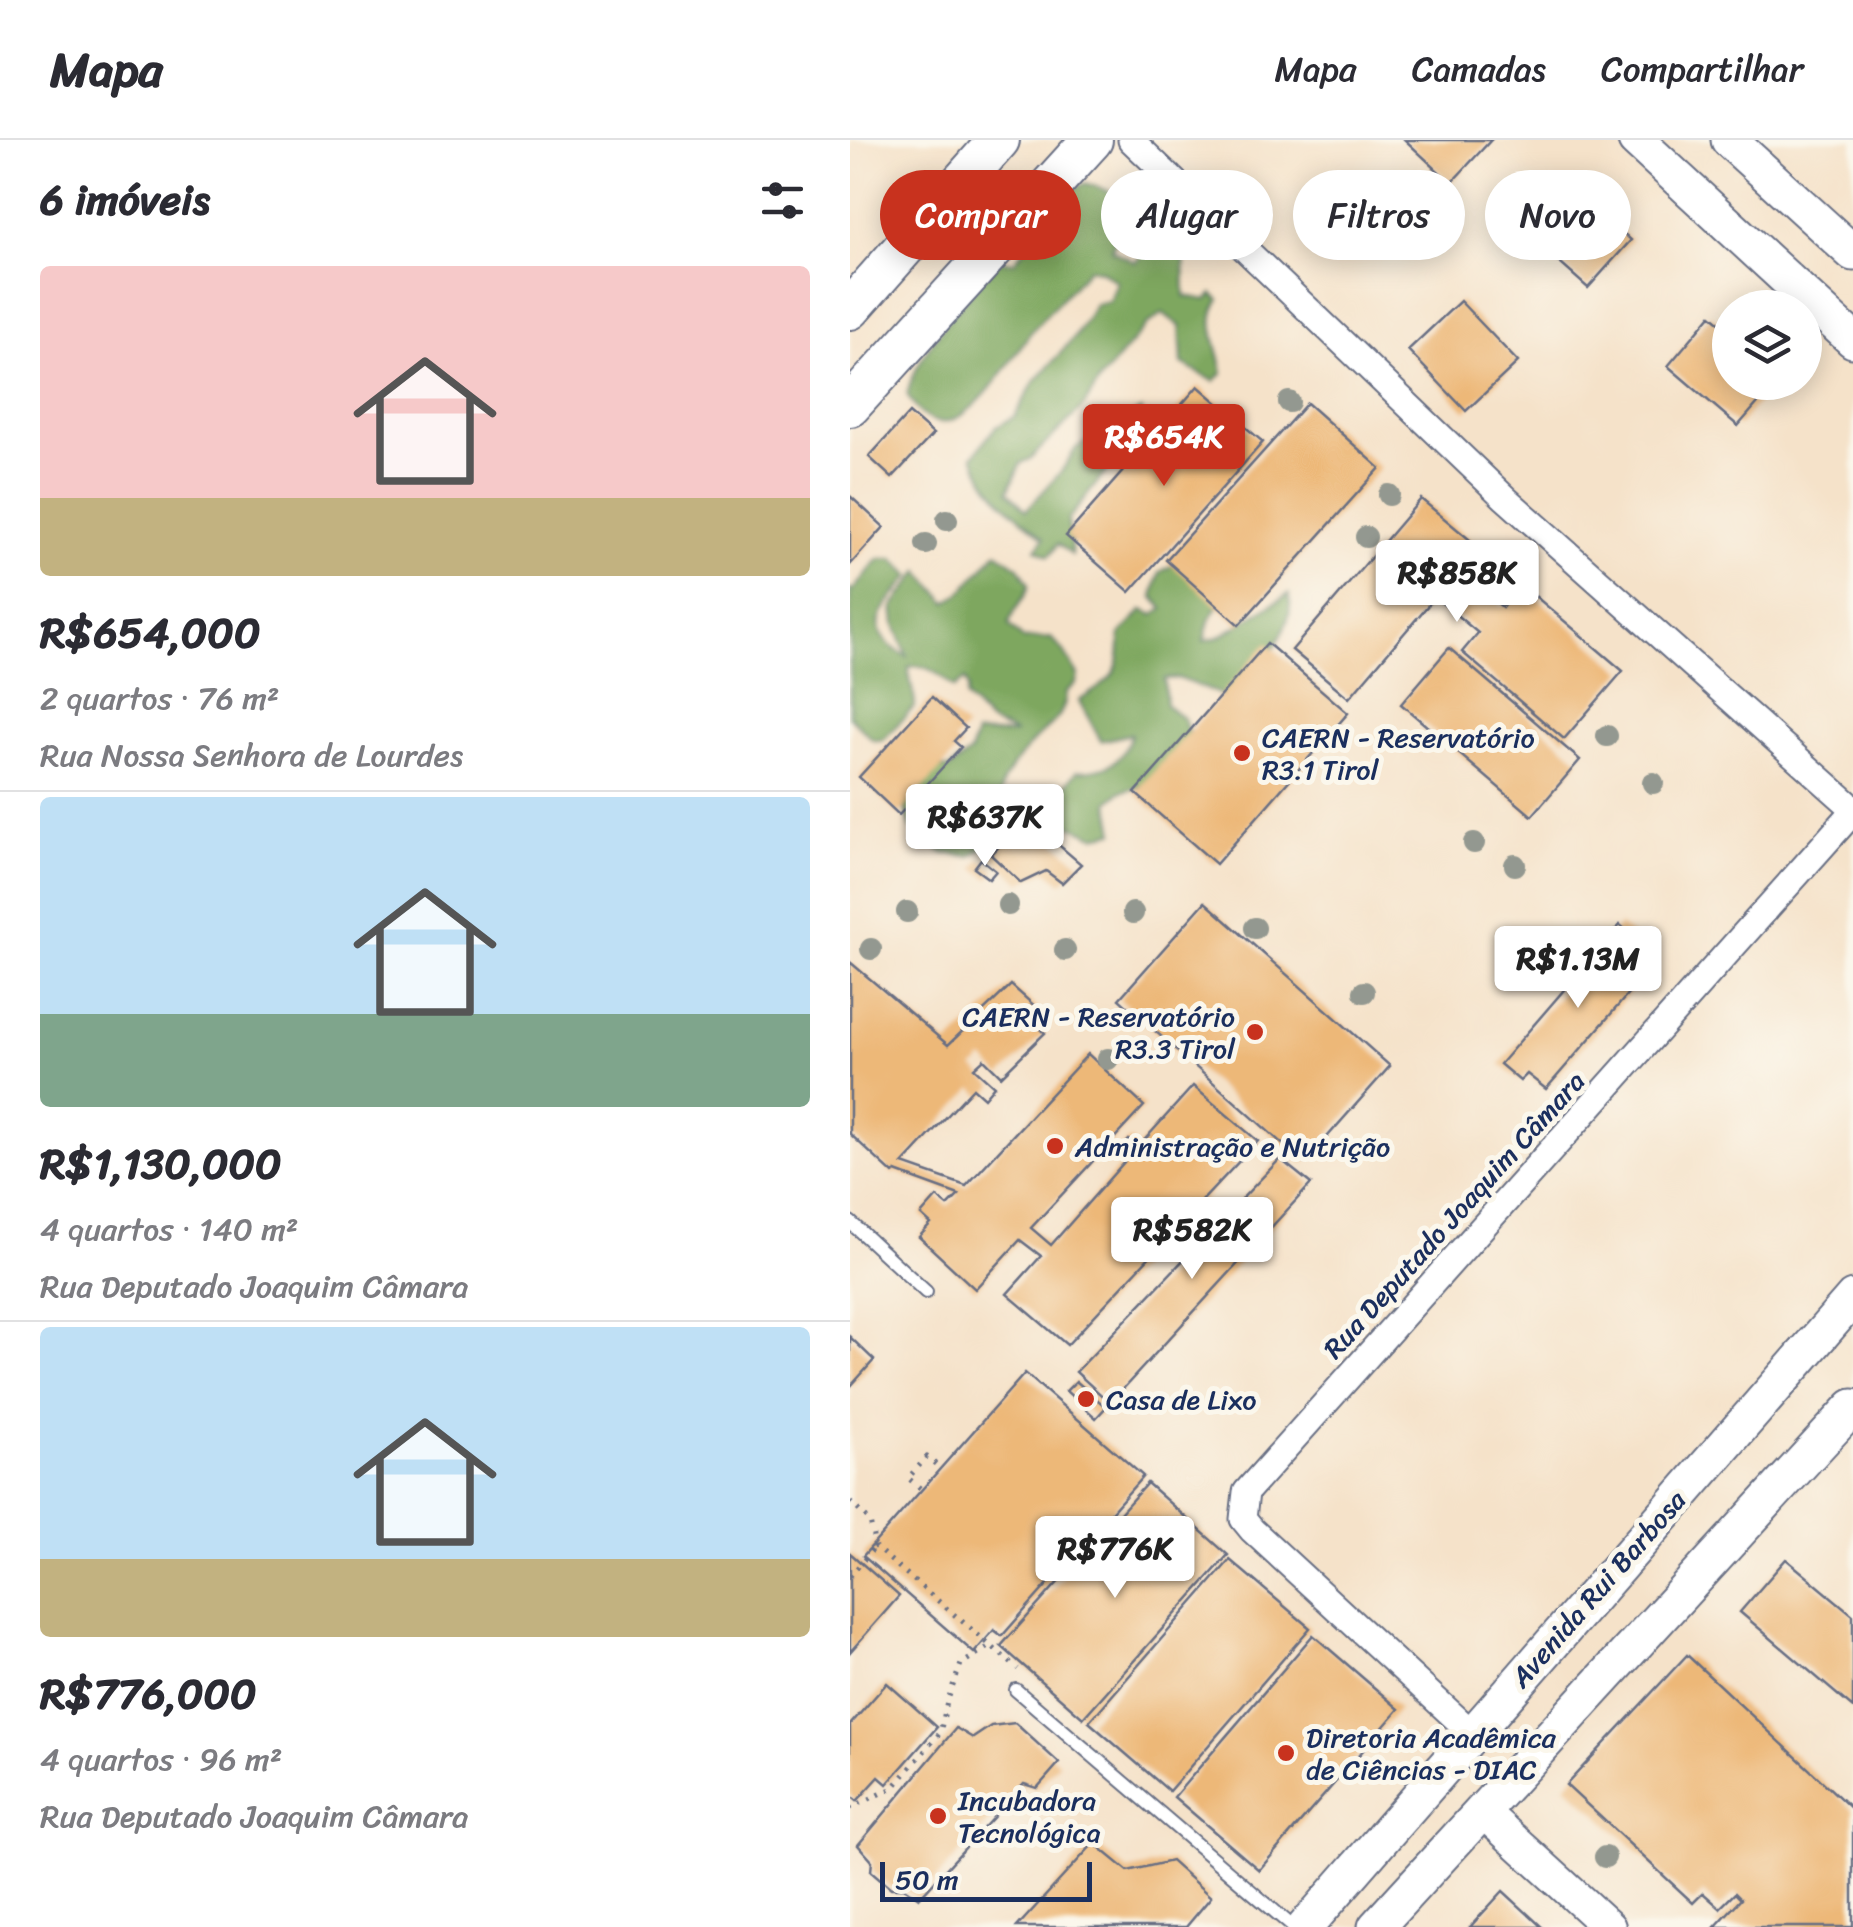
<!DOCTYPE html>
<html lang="pt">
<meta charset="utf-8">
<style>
:root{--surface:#fff;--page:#f7f7f7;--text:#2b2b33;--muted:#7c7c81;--line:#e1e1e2;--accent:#c8321e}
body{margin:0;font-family:Sriracha,sans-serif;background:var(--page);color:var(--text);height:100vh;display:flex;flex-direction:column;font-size:38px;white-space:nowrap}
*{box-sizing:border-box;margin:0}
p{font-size:32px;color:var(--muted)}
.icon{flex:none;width:55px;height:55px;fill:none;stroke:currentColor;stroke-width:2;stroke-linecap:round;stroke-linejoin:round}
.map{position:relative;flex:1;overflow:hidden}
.side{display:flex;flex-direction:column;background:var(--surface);width:850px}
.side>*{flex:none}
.top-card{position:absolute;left:30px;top:30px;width:822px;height:90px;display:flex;gap:20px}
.controls{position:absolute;left:862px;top:150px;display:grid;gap:20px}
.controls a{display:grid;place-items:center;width:110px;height:110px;border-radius:50%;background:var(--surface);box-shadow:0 5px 25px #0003;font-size:50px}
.scale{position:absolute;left:30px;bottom:25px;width:212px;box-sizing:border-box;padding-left:10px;border:5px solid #1b2f5e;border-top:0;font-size:28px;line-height:35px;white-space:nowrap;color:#1b2f5e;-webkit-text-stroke:8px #fbf7ec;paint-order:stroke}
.price{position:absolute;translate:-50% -85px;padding:0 22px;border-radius:10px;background:#fff;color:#222;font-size:32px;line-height:65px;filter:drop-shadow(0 2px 5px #0008)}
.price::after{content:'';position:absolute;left:50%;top:60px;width:30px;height:22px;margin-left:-15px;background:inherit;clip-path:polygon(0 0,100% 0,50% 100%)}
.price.current{background:var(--accent);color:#fff}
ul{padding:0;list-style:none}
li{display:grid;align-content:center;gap:20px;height:530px;padding:0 40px}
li+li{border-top:2px solid var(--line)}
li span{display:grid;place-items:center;height:310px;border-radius:10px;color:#555}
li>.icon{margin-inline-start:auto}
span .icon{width:180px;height:180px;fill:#fffc;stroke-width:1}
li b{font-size:42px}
h2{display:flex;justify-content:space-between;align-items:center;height:120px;padding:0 40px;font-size:42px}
.pill{padding:0 35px;border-radius:45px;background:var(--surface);box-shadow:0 5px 25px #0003;font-size:35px;line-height:90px}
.pill.current{background:var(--accent);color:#fff}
header{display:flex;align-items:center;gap:60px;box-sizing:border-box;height:140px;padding:0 50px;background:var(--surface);border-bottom:2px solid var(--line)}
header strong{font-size:48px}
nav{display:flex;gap:55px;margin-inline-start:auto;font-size:35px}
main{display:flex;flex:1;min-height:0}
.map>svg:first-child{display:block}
</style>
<header>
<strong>Mapa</strong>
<nav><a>Mapa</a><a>Camadas</a><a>Compartilhar</a></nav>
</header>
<main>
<section class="side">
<h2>6 imóveis<svg class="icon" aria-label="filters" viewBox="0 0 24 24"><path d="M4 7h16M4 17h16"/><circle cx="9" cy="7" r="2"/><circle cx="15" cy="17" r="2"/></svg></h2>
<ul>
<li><span style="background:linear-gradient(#f6c9c9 75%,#c2b280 0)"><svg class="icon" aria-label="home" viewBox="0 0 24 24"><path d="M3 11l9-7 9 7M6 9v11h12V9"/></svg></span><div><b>R$654,000</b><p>2 quartos · 76 m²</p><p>Rua Nossa Senhora de Lourdes</p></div></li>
<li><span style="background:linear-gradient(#bfe0f5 70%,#7fa58c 0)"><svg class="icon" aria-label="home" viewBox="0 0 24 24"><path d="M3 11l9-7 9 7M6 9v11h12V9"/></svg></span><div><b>R$1,130,000</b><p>4 quartos · 140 m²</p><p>Rua Deputado Joaquim Câmara</p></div></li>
<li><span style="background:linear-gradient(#bfe0f5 75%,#c2b280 0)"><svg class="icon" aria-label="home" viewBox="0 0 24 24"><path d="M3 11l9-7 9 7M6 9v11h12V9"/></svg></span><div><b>R$776,000</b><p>4 quartos · 96 m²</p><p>Rua Deputado Joaquim Câmara</p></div></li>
</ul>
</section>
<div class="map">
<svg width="1003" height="1787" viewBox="0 0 1003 1787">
<rect width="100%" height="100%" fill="#fbf7ec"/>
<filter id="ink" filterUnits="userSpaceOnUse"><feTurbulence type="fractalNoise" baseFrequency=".01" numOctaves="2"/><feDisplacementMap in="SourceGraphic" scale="20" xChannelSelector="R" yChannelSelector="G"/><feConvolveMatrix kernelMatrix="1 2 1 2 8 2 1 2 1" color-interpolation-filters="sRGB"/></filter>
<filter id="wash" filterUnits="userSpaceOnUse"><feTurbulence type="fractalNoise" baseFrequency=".0048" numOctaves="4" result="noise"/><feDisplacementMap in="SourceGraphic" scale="40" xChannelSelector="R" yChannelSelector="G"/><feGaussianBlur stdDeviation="2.25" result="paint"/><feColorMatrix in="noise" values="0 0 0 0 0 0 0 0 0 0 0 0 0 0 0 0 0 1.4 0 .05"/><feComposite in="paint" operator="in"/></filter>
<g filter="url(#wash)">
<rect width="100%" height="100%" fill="#f5e2c9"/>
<!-- forest -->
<g fill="#7ea75f" stroke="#4c6b5e" stroke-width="2.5">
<path d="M 236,43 L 270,55 L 272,80 L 262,110 L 285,122 L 307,101 L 326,95 L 334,107 L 335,156 L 357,160 L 363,154 L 370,160 C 353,180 370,209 373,233 L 364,241 L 332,224 L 330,186 L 313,173 L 297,185 L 250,240 L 234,266 L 180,319 L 171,323 L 158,351 L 176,370 L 211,332 L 226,308 L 291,270 L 296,291 L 285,308 L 261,325 L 218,380 L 222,415 L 208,404 L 199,416 L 186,409 L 194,398 C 163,372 139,354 123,316 L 145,288 L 165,276 L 183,244 L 227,194 L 245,164 L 259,161 L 267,142 L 250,130 L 239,128 C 221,150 200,169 182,191 C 156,224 98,333 57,254 C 71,202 116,161 150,120 L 164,122 L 181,100 L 202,58 Z"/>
<path d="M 147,412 L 169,427 L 179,445 C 175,461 162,469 159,485 L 173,499 L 201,498 L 214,512 L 228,535 L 226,543 L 216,552 C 215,581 198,584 181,604 C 172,614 151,638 151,651 C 150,668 152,682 148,699 L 120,716 L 93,713 L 61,687 L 53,662 L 80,626 L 99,629 L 120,613 L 126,594 L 166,594 L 140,583 L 116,558 L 118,548 L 115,540 L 104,548 C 92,537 76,522 59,527 C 58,542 65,551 65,566 L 33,600 L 23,600 L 0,577 L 0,449 L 3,450 L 29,419 L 44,419 L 61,436 C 35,466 7,492 57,516 L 45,485 L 43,467 L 70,431 L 97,462 L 110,454 Z"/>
<path d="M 330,421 L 372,459 L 359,481 L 354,501 L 369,497 L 439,454 C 448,491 403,533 382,559 L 328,538 L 314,539 L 316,565 L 334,579 L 344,610 L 304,643 L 270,652 L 259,662 L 265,692 L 245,696 L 212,682 L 208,655 L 227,631 C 256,631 273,623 281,594 L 251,601 L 229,561 C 262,538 271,537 270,495 L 293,470 L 304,475 L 313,469 L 303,456 L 310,432 Z"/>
</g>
<g id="blocks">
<!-- building -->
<g fill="#edb878">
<polygon points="555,0 641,0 601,43"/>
<polygon points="716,41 781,100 738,148 703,117 718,101 687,73"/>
<polygon points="610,161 668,222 616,271 558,210"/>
<polygon points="861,175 880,191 880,242 903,242 903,247 913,257 888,286 818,226"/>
<polygon points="348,246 413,302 280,452 216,396"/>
<polygon points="457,263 530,328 389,485 316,420"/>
<polygon points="59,273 83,294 42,338 19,317"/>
<polygon points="0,356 34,387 0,425"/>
<polygon points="571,359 626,405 606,428 652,467 671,444 773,531 714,599 612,512 628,493 585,457 499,558 442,510"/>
<polygon points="417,503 498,573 366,724 285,653"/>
<polygon points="599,508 730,620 682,676 551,564"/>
<polygon points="82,557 116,588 104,601 111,607 49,675 9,637"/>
<polygon points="176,677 231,724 212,743 196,731 171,743 141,715"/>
<polygon points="131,719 146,731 139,739 124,728"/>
<polygon points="355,762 540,926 454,1023 269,859"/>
<polygon points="770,785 791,803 781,815 799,830 696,949 677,934 670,941 650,924"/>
<polygon points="0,822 98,905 161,845 188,869 179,877 195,893 151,936 134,919 124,928 144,946 134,958 123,948 53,1024 116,1046 238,914 294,966 181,1088 201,1105 275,1021 267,1013 279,1000 288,1007 343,946 408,1001 217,1205 157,1154 191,1116 170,1100 125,1149 69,1097 81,1084 71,1075 87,1057 98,1066 109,1055 46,1032 43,1034 0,994"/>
<polygon points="430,1019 461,1044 260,1263 226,1232"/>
<polygon points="0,1197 24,1220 0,1247"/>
<polygon points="175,1233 293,1336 152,1496 144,1490 124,1513 13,1416"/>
<polygon points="226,1241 256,1267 246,1278 216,1251"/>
<polygon points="297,1343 378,1415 233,1578 151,1506"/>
<polygon points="0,1413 49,1456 0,1512"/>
<polygon points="936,1419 1003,1475 1003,1568 890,1472"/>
<polygon points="380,1420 460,1488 319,1651 239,1582"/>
<polygon points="463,1495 549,1569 409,1730 324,1657"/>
<polygon points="837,1515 1003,1670 1003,1787 865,1787 891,1759 885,1753 870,1768 853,1753 843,1763 716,1645"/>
<polygon points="37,1543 87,1587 37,1644 29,1637 7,1661 0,1655 0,1585"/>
<polygon points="165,1583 209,1623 187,1648 174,1644 69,1758 54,1748 41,1748 21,1731 22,1721 8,1705 106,1588 123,1598 141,1586"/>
<polygon points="244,1703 278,1731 321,1721 361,1757 336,1787 167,1787"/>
<polygon points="653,1751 692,1787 620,1787"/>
</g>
</g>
</g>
<g filter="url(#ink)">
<use href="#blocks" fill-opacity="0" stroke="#676e83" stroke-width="2.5"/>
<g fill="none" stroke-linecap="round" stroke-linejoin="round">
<!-- service casing -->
<g stroke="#676e83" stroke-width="16">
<g id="service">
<polyline points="0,1082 76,1152"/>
<polyline points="166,1550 443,1787"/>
</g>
</g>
<!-- minor casing -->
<g stroke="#676e83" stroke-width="29">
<g id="minor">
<polyline points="281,0 655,358 1003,668"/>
<polyline points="622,1593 402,1390 393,1379 396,1352 1003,672"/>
</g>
</g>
<!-- tertiary casing -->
<g stroke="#676e83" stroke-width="36">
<polyline id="tertiary" points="633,1672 759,1787"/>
</g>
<!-- secondary casing -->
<g stroke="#676e83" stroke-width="39">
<g id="secondary">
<polyline points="786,0 1003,200"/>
<polyline points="879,0 1003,113"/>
<polyline points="455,1787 1003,1158"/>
<polyline points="526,1787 1003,1267"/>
</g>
</g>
<!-- primary casing -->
<g stroke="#676e83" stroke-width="44">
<g id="primary">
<polyline points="0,169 149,0"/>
<polyline points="0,266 242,0"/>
</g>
</g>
<!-- path -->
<g stroke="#676e83" stroke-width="5" stroke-dasharray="2.5 8" stroke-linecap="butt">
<polyline points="70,1348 58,1338 77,1317 90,1328"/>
<polyline points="0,1362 20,1381 25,1407 168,1529"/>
<polyline points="0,1436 25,1407"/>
<polyline points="0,1668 43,1648 90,1593 97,1562 111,1524 140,1506"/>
</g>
<!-- service -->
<use href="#service" stroke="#fff" stroke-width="12"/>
<!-- minor -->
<use href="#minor" stroke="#fff" stroke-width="25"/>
<!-- tertiary -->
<use href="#tertiary" stroke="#fff" stroke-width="32"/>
<!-- secondary -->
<use href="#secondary" stroke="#fff" stroke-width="35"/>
<!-- primary -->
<use href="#primary" stroke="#fff" stroke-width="40"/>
</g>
<!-- trees -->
<g fill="#939890">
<circle cx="439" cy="262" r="11"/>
<circle cx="539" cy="355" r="11"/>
<circle cx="97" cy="380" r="11"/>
<circle cx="516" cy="397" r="11"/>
<circle cx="76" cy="404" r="11"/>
<circle cx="757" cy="596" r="11"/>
<circle cx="538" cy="599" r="11"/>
<circle cx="803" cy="643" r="11"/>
<circle cx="624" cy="703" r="11"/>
<circle cx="665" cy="725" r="11"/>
<circle cx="158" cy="765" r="11"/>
<circle cx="57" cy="772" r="11"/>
<circle cx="283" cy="773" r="11"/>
<circle cx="405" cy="788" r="11"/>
<circle cx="21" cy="809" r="11"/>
<circle cx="215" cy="810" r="11"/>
<circle cx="514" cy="852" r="11"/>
<circle cx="258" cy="919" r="11"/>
<circle cx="755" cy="1717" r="11"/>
</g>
</g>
<!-- markers -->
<g fill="#c8321e" stroke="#fbf7ec" stroke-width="4">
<circle cx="392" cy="613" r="10"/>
<circle cx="405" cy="892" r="10"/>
<circle cx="205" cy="1006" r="10"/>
<circle cx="236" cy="1259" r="10"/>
<circle cx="436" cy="1613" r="10"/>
<circle cx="88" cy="1676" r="10"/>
</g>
<g text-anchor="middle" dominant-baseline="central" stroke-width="10" stroke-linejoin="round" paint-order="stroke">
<!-- poi labels -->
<g font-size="28" fill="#1b2f5e" stroke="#fbf7ec" text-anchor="start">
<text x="412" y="597">CAERN - Reservatório<tspan x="412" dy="32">R3.1 Tirol</tspan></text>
<text x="385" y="876" text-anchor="end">CAERN - Reservatório<tspan x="385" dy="32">R3.3 Tirol</tspan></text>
<text x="225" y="1006">Administração e Nutrição</text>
<text x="256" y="1259">Casa de Lixo</text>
<text x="456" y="1597">Diretoria Acadêmica<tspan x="456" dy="32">de Ciências - DIAC</tspan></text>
<text x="108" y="1660">Incubadora<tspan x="108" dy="32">Tecnológica</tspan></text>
</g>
<!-- street labels -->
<g font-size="28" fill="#1b2f5e" stroke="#fbf7ec">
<text transform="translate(604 1075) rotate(-48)">Rua Deputado Joaquim Câmara</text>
<text transform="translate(748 1449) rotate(-49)">Avenida Rui Barbosa</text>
</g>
</g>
</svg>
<div class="controls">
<a><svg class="icon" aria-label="layers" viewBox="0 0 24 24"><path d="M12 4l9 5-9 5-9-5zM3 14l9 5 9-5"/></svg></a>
</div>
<div class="scale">50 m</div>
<b class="price current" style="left:314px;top:349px">R$654K</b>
<b class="price" style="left:607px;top:485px">R$858K</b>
<b class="price" style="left:135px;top:729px">R$637K</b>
<b class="price" style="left:728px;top:871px">R$1.13M</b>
<b class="price" style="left:342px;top:1142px">R$582K</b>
<b class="price" style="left:265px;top:1461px">R$776K</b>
<div class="top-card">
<a class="pill current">Comprar</a>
<a class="pill">Alugar</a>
<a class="pill">Filtros</a>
<a class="pill">Novo</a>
</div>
</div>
</main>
